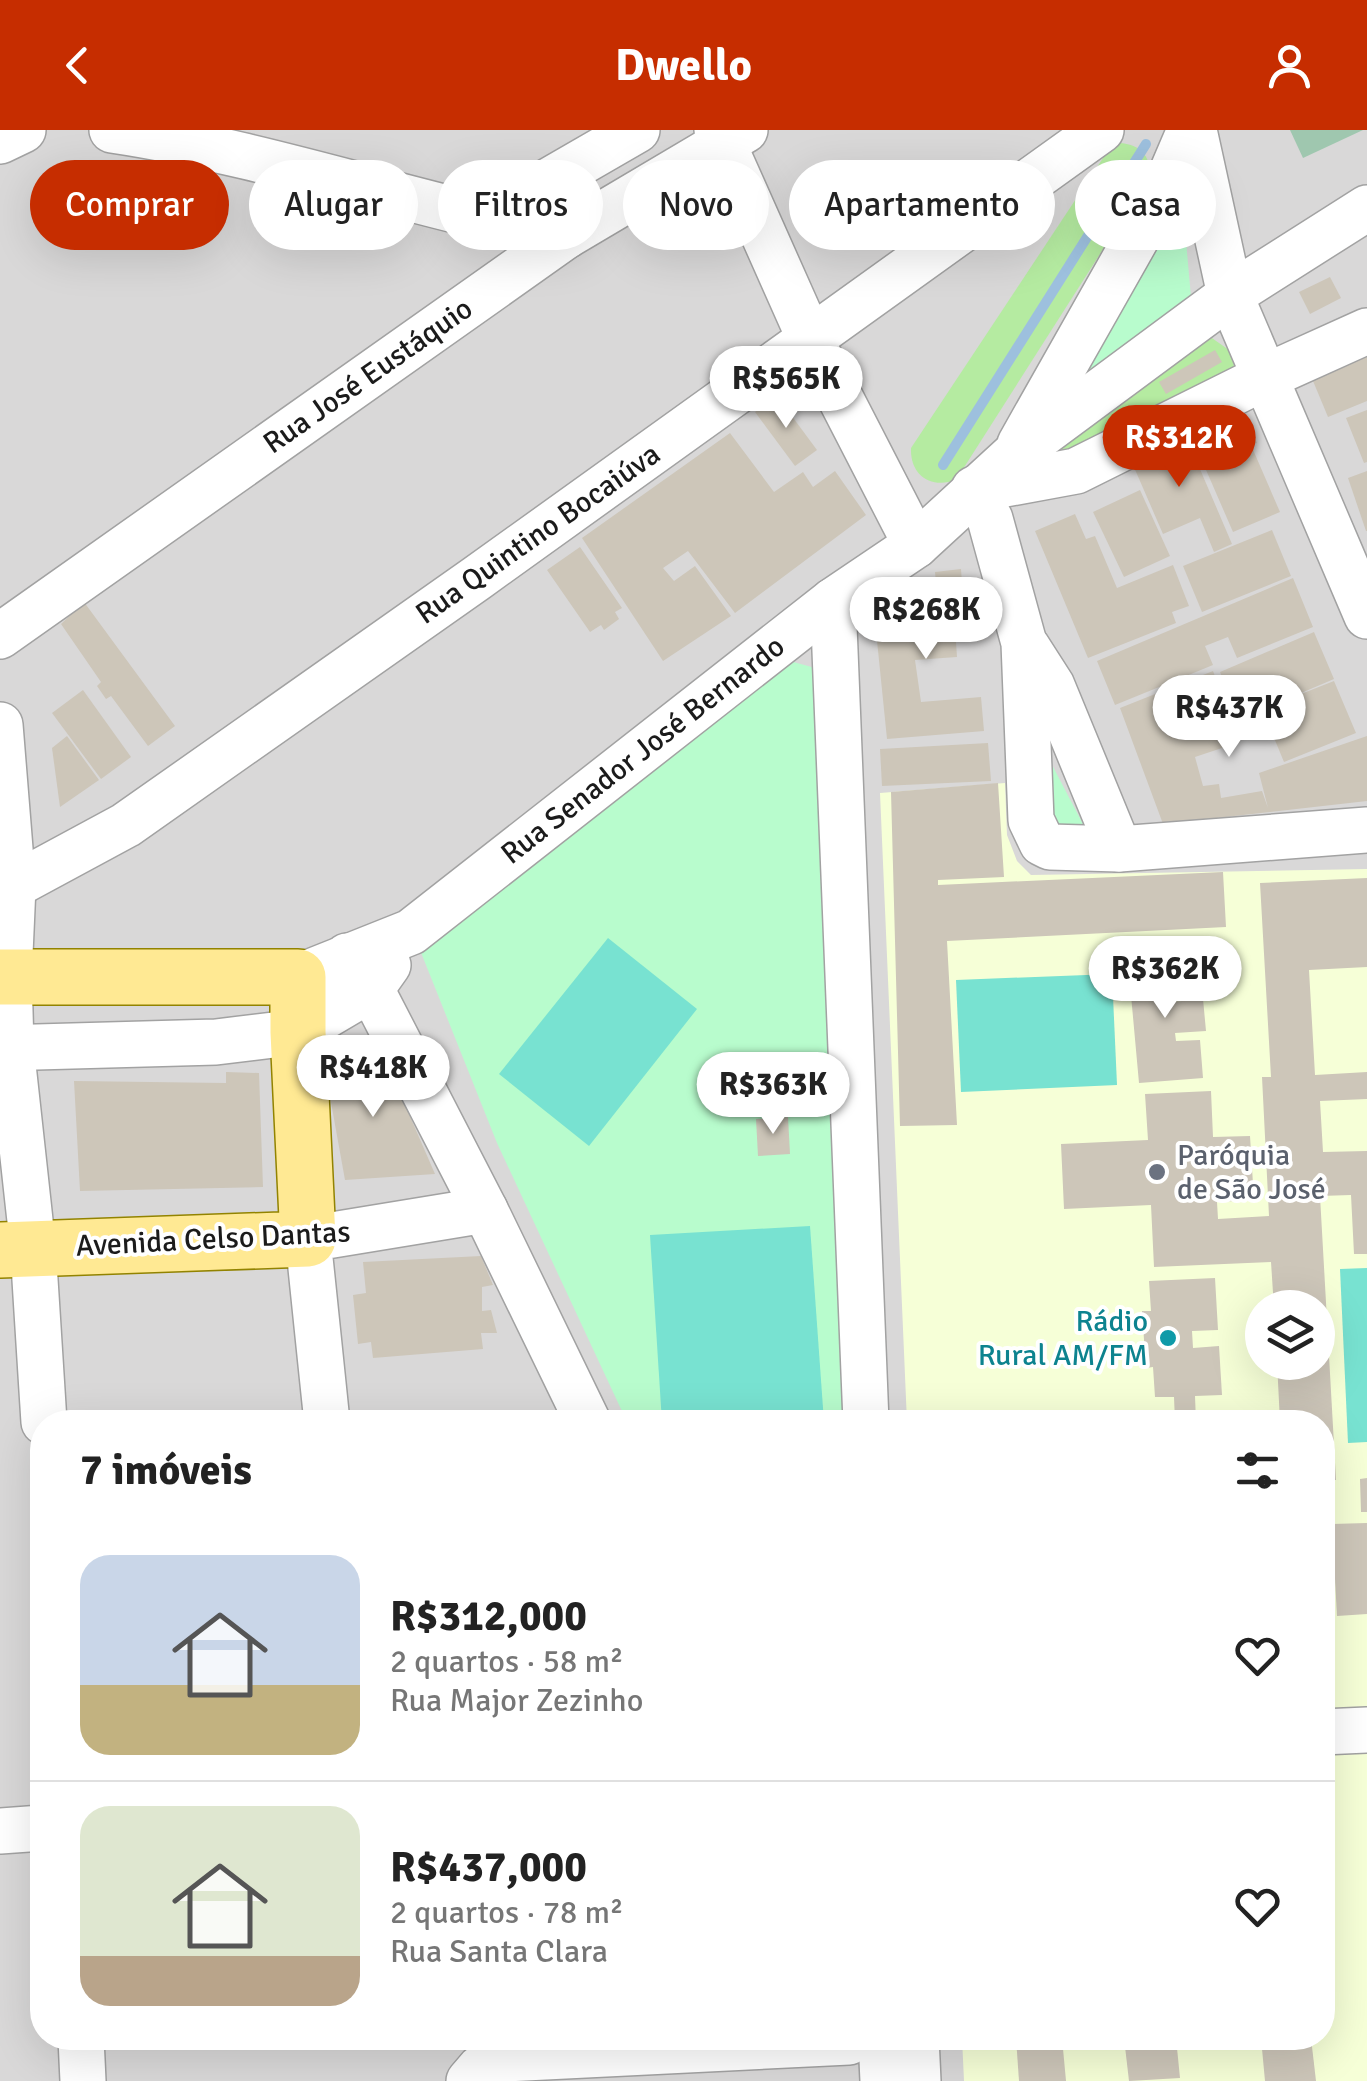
<!DOCTYPE html>
<html lang="pt">
<meta charset="utf-8">
<style>
:root{--surface:#fff;--page:#f6f6f6;--text:#222;--muted:#767676;--line:#e0e0e0;--accent:#c62d00}
body{margin:0;font-family:Signika,sans-serif;background:var(--page);color:var(--text);height:100vh;display:flex;flex-direction:column;font-size:38px;white-space:nowrap}
*{box-sizing:border-box;margin:0}
p{font-size:32px;color:var(--muted)}
.icon{flex:none;width:55px;height:55px;fill:none;stroke:currentColor;stroke-width:2;stroke-linecap:round;stroke-linejoin:round}
.map{position:relative;flex:1;overflow:hidden}
.side{position:absolute;left:30px;top:1280px;width:1305px;height:640px;display:flex;flex-direction:column;background:var(--surface);border-radius:40px;box-shadow:0 10px 40px #0002}
.side>*{flex:none}
.top-card{position:absolute;left:30px;top:30px;width:1308px;height:90px;display:flex;gap:20px}
.buttons{position:absolute;left:1245px;top:1160px;display:grid;gap:20px}
.buttons a{display:grid;place-items:center;width:90px;height:90px;border-radius:50%;background:var(--surface);box-shadow:0 10px 40px #0002;font-size:50px}
.price{position:absolute;translate:-50% -85px;padding:0 22px;border-radius:35px;background:#fff;color:#222;font-size:32px;line-height:65px;filter:drop-shadow(0 2px 5px #0008)}
.price::after{content:'';position:absolute;left:50%;top:60px;width:30px;height:22px;margin-left:-15px;background:inherit;clip-path:polygon(0 0,100% 0,50% 100%)}
.price.current{background:var(--accent);color:#fff}
ul{padding:0;list-style:none}
li{display:flex;align-items:center;gap:30px;height:250px;padding:0 50px}
li+li{border-top:2px solid var(--line)}
li span{display:grid;place-items:center;flex:none;width:280px;height:200px;border-radius:30px;color:#555}
li>.icon{margin-inline-start:auto}
span .icon{width:120px;height:120px;fill:#fffc;stroke-width:1}
li b{font-size:42px}
h2{display:flex;justify-content:space-between;align-items:center;height:120px;padding:0 50px;font-size:42px}
.tag{padding:0 35px;border-radius:45px;background:var(--surface);box-shadow:0 10px 40px #0002;font-size:35px;line-height:90px}
.tag.current{background:var(--accent);color:#fff}
header{display:flex;justify-content:space-between;align-items:center;height:130px;padding:0 50px;background:var(--accent);color:#fff;font-size:45px;font-weight:700}
.map>svg:first-child{display:block}
</style>
<header><svg class="icon" aria-label="back" viewBox="0 0 24 24"><path d="M15 5l-7 7 7 7"/></svg>Dwello<svg class="icon" aria-label="person" viewBox="0 0 24 24"><circle cx="12" cy="8" r="4"/><path d="M4 21q1-7 8-7t8 7"/></svg></header>
<div class="map">
<svg width="1367" height="1951" viewBox="0 0 1367 1951">
<rect width="100%" height="100%" fill="#edecdf"/>
<!-- residential -->
<path fill="#d9d8d8" fill-rule="evenodd" d="M 0,0 L 1367,0 L 1367,1951 L 0,1951 ZM 1262,1178 L 1318,1178 L 1318,1232 L 1262,1232 ZM 42,1292 L 1322,1292 L 1322,1908 L 42,1908 Z"/>
<!-- education -->
<g fill="#f6ffd7" fill-rule="evenodd">
<path d="M 1005,653 L 1007,705 L 1017,731 L 1031,745 L 1367,739 L 1367,1580 L 1323,1583 L 1322,1292 L 907,1292 L 880,663 ZM 1262,1178 L 1318,1178 L 1318,1232 L 1262,1232 Z"/>
<polygon points="1367,1606 1367,1951 964,1951 962,1908 1322,1908 1323,1609"/>
</g>
<!-- grass -->
<g fill="#b5eba1">
<path d="M 1121,13 C 1140,15 1149,25 1151,44 L 956,350 C 930,359 910,345 911,318 L 1111,16 Z"/>
<polygon points="1209,206 1229,220 1236,242 1064,339 1054,323"/>
</g>
<!-- cemetery -->
<polygon fill="#9fc7af" points="1290,0 1363,0 1303,28"/>
<!-- park -->
<g fill="#b8fccd">
<polygon points="1183,77 1191,167 1052,277"/>
<polygon points="786,530 819,539 859,1292 627,1292 497,1013 420,820"/>
<polygon points="1039,610 1084,696 1049,701"/>
</g>
<!-- pitch -->
<g fill="#78e2d1">
<polygon points="608,808 697,879 589,1016 499,944"/>
<polygon points="1112,844 1117,955 961,962 956,850"/>
<polygon points="810,1096 824,1292 662,1292 650,1105"/>
<polygon points="1367,1138 1367,1312 1348,1313 1340,1139"/>
</g>
<g fill="none" stroke-linecap="round" stroke-linejoin="round">
<!-- stream -->
<polyline stroke="#9dc0de" stroke-width="10" points="943,335 1146,14"/>
</g>
<!-- building -->
<g fill="#cdc6b9">
<polygon points="1330,147 1341,168 1310,184 1299,162"/>
<polygon points="1367,215 1367,271 1328,287 1308,239"/>
<polygon points="1215,220 1222,232 1166,264 1159,252"/>
<polygon points="777,266 817,320 795,336 755,282"/>
<polygon points="1367,280 1367,332 1364,333 1346,288"/>
<polygon points="1243,281 1257,313 1251,315 1280,382 1233,402 1190,303"/>
<polygon points="730,303 774,362 803,342 813,357 835,341 866,385 735,483 688,421 663,438 674,451 695,436 731,486 663,531 582,408"/>
<polygon points="1185,304 1232,414 1214,422 1200,388 1163,404 1130,328"/>
<polygon points="1367,341 1367,401 1366,401 1348,348"/>
<polygon points="1140,360 1170,426 1124,447 1093,382"/>
<polygon points="1075,384 1086,409 1095,406 1117,458 1173,435 1189,476 1172,482 1176,493 1088,528 1035,401"/>
<polygon points="1272,400 1291,446 1202,482 1183,436"/>
<polygon points="580,417 622,478 615,482 619,489 604,500 601,495 590,502 547,440"/>
<polygon points="961,439 964,482 980,481 983,510 956,512 957,527 915,530 921,572 981,567 984,601 887,609 874,481 938,475 935,442"/>
<polygon points="1293,448 1313,497 1237,528 1228,507 1205,516 1213,535 1115,575 1097,531"/>
<polygon points="84,472 175,596 148,616 111,566 106,569 97,556 101,552 61,494"/>
<polygon points="1314,502 1334,549 1273,575 1334,551 1356,603 1284,632 1262,579 1240,588 1220,542"/>
<polygon points="1213,541 1240,612 1195,627 1203,656 1219,654 1221,668 1262,661 1268,678 1259,643 1367,606 1367,671 1163,694 1120,578"/>
<polygon points="83,560 131,627 101,649 52,583"/>
<polygon points="67,606 99,650 60,677 52,618"/>
<polygon points="988,613 991,651 882,656 880,619"/>
<polygon points="998,653 1004,747 938,750 938,755 1223,742 1226,797 947,811 957,995 900,996 891,662"/>
<polygon points="1367,748 1367,837 1309,840 1315,945 1367,942 1367,969 1320,971 1323,1022 1367,1021 1367,1124 1354,1124 1351,1065 1320,1066 1336,1350 1322,1350 1322,1292 1280,1292 1277,1232 1318,1232 1318,1178 1274,1178 1271,1132 1154,1137 1151,1075 1064,1079 1061,1014 1148,1010 1145,964 1211,961 1213,1007 1250,1006 1254,1070 1217,1072 1218,1089 1269,1086 1262,947 1271,947 1260,753"/>
<polygon points="1188,827 1192,862 1171,864 1172,872 1203,869 1206,901 1175,903 1176,911 1200,910 1203,948 1139,953 1128,832"/>
<polygon points="382,922 435,1044 345,1050 323,928"/>
<polygon points="226,942 259,943 263,1057 80,1061 74,951 226,953"/>
<polygon points="788,987 790,1024 758,1026 756,989"/>
<polygon points="481,1126 493,1155 482,1157 482,1181 491,1180 497,1203 481,1203 483,1219 373,1228 371,1212 358,1214 353,1165 366,1163 363,1132"/>
<polygon points="1215,1148 1218,1200 1192,1201 1193,1218 1219,1216 1222,1265 1195,1266 1196,1292 1175,1292 1174,1267 1155,1267 1153,1237 1146,1238 1142,1181 1151,1181 1149,1151"/>
<polygon points="1367,1348 1367,1382 1361,1382 1360,1349"/>
<polygon points="1367,1393 1367,1484 1337,1486 1332,1394"/>
<polygon points="1016,1908 1062,1908 1066,1951 1019,1951"/>
<polygon points="1124,1908 1176,1908 1180,1948 1129,1951"/>
<polygon points="1261,1908 1311,1908 1316,1951 1265,1951"/>
</g>
<g fill="none" stroke-linecap="round" stroke-linejoin="round">
<!-- minor casing -->
<g stroke="#a2a2a2" stroke-width="48">
<g id="minor">
<path d="M 112,0 C 266,23 414,75 566,106"/>
<polyline points="717,0 810,209 916,415"/>
<polyline points="1194,0 1230,165 1367,486"/>
<polyline points="0,11 23,0"/>
<polyline points="483,89 637,0"/>
<polyline points="1020,314 1166,56 1190,0"/>
<polyline points="974,359 990,389 1024,513 1031,690 1042,713 1050,717 1119,719 1367,700"/>
<polyline points="978,359 1076,341 1265,247 1367,201"/>
<polyline points="833,471 866,1292"/>
<polyline points="0,506 566,106 745,0"/>
<polyline points="1027,517 1052,556 1119,719"/>
<polyline points="0,595 13,756 9,846 11,917 33,1118 44,1292"/>
<polyline points="0,751 13,756 126,695 477,448 1101,0"/>
<polyline points="347,826 371,859 485,1080 588,1292"/>
<polyline points="298,847 411,802 833,471 916,415 1014,325 1230,165 1367,78"/>
<polyline points="0,918 216,912 298,902 371,859 388,835"/>
<polyline points="327,1292 308,1109 485,1080"/>
<polyline points="1322,1602 1367,1600"/>
<polyline points="0,1701 42,1698"/>
<polyline points="81,1908 83,1951"/>
<polyline points="881,1908 883,1951"/>
<polyline points="916,1908 918,1951"/>
<polyline points="469,1951 481,1937 505,1929 849,1912"/>
</g>
</g>
<!-- major casing -->
<g stroke="#928300" stroke-width="58">
<polyline id="major" points="0,847 298,847 298,902 308,1109 0,1120"/>
</g>
<!-- minor -->
<use href="#minor" stroke="#fff" stroke-width="45"/>
<!-- major -->
<use href="#major" stroke="#ffe993" stroke-width="55"/>
</g>
<!-- markers -->
<circle fill="#6b7280" stroke="#fff" stroke-width="4" cx="1157" cy="1042" r="10"/>
<circle fill="#0f9aa8" stroke="#fff" stroke-width="4" cx="1168" cy="1208" r="10"/>
<g text-anchor="middle" dominant-baseline="central" stroke-width="8" stroke-linejoin="round" paint-order="stroke">
<!-- street labels -->
<g font-size="30" fill="#1b1b1b" stroke="#fff">
<text transform="translate(368 246) rotate(-35)">Rua José Eustáquio</text>
<text transform="translate(538 404) rotate(-35)">Rua Quintino Bocaiúva</text>
<text transform="translate(643 620) rotate(-38)">Rua Senador José Bernardo</text>
<text transform="translate(213 1109) rotate(-3)">Avenida Celso Dantas</text>
</g>
<!-- worship labels -->
<g font-size="30" fill="#5b616d" stroke="#fff" text-anchor="start">
<text x="1177" y="1025">Paróquia<tspan x="1177" dy="34">de São José</tspan></text>
</g>
<!-- culture labels -->
<g font-size="30" fill="#0d838f" stroke="#fff" text-anchor="end">
<text x="1148" y="1191">Rádio<tspan x="1148" dy="34">Rural AM/FM</tspan></text>
</g>
</g>
</svg>
<div class="buttons">
<a><svg class="icon" aria-label="layers" viewBox="0 0 24 24"><path d="M12 4l9 5-9 5-9-5zM3 14l9 5 9-5"/></svg></a>
</div>
<b class="price" style="left:786px;top:301px">R$565K</b>
<b class="price current" style="left:1179px;top:360px">R$312K</b>
<b class="price" style="left:926px;top:532px">R$268K</b>
<b class="price" style="left:1229px;top:630px">R$437K</b>
<b class="price" style="left:1165px;top:891px">R$362K</b>
<b class="price" style="left:373px;top:990px">R$418K</b>
<b class="price" style="left:773px;top:1007px">R$363K</b>
<div class="top-card">
<a class="tag current">Comprar</a>
<a class="tag">Alugar</a>
<a class="tag">Filtros</a>
<a class="tag">Novo</a>
<a class="tag">Apartamento</a>
<a class="tag">Casa</a>
</div>
<section class="side">
<h2>7 imóveis<svg class="icon" aria-label="filters" viewBox="0 0 24 24"><path d="M4 7h16M4 17h16"/><circle cx="9" cy="7" r="2"/><circle cx="15" cy="17" r="2"/></svg></h2>
<ul>
<li><span style="background:linear-gradient(#c9d6e8 65%,#c2b280 0)"><svg class="icon" aria-label="home" viewBox="0 0 24 24"><path d="M3 11l9-7 9 7M6 9v11h12V9"/></svg></span><div><b>R$312,000</b><p>2 quartos · 58 m²</p><p>Rua Major Zezinho</p></div><svg class="icon" aria-label="heart" viewBox="0 0 24 24"><path d="M12 20l-8-8c-3-5 5-10 8-4 3-6 11-1 8 4z"/></svg></li>
<li><span style="background:linear-gradient(#dfe7d0 75%,#b9a48a 0)"><svg class="icon" aria-label="home" viewBox="0 0 24 24"><path d="M3 11l9-7 9 7M6 9v11h12V9"/></svg></span><div><b>R$437,000</b><p>2 quartos · 78 m²</p><p>Rua Santa Clara</p></div><svg class="icon" aria-label="heart" viewBox="0 0 24 24"><path d="M12 20l-8-8c-3-5 5-10 8-4 3-6 11-1 8 4z"/></svg></li>
</ul>
</section>
</div>
